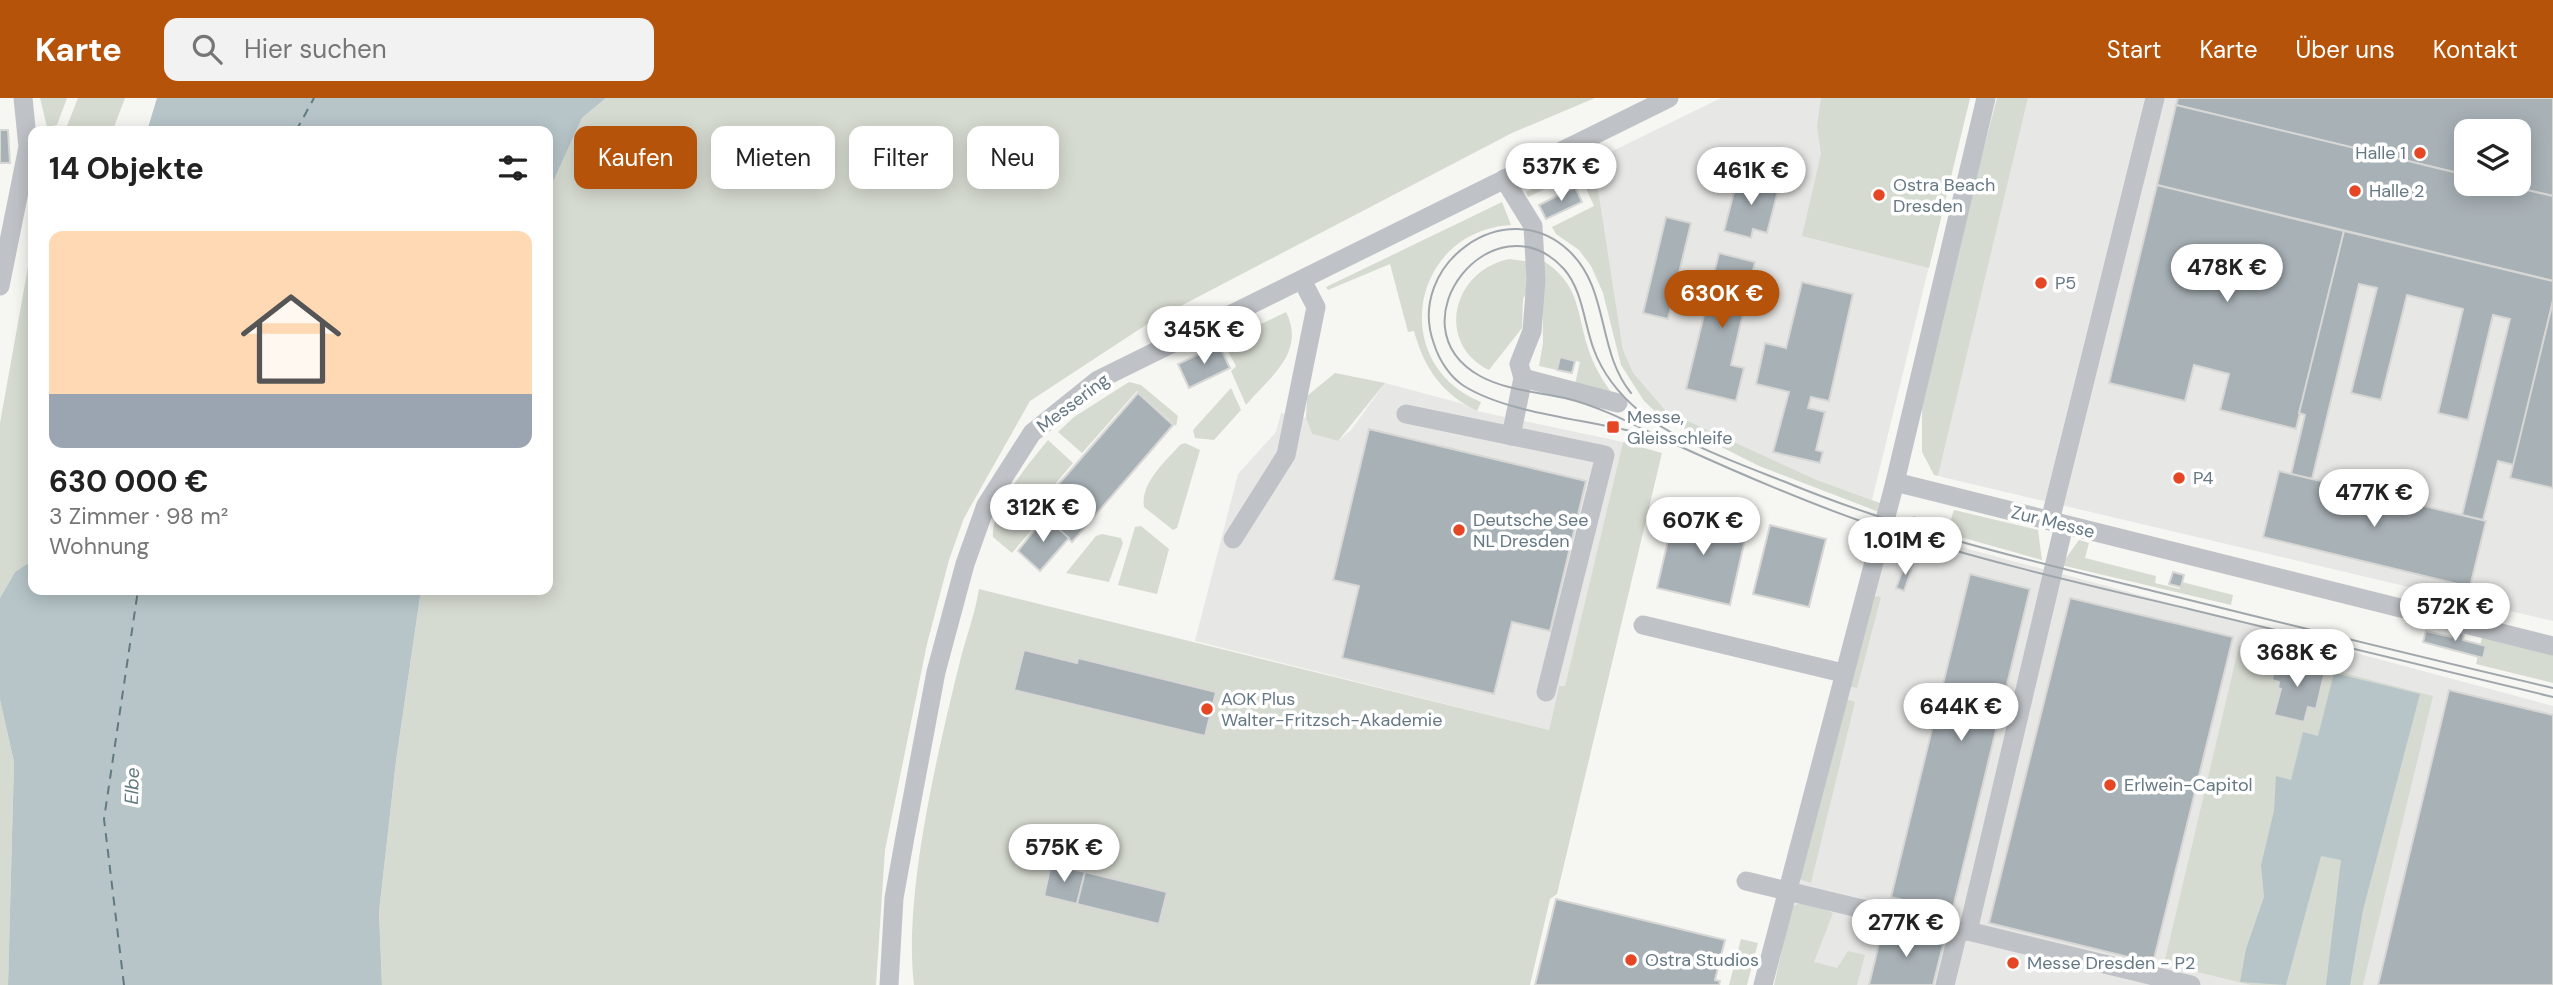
<!DOCTYPE html>
<html lang="de">
<meta charset="utf-8">
<style>
:root{--surface:#fff;--page:#f2f2f2;--text:#222;--muted:#767676;--line:#e0e0e0;--accent:#b45309}
body{margin:0;font-family:"DM Sans",sans-serif;background:var(--page);color:var(--text);height:100vh;display:flex;flex-direction:column;font-size:26px;white-space:nowrap}
*{box-sizing:border-box;margin:0}
p{font-size:23px;color:var(--muted)}
.icon{flex:none;width:38px;height:38px;fill:none;stroke:currentColor;stroke-width:2;stroke-linecap:round;stroke-linejoin:round}
.map{position:relative;flex:1;overflow:hidden}
.side{position:absolute;left:28px;top:28px;width:525px;height:469px;display:flex;flex-direction:column;background:var(--surface);border-radius:14px;box-shadow:0 4px 18px #0003}
.side>*{flex:none}
.hud{position:absolute;left:574px;top:28px;width:665px;height:63px;display:flex;gap:14px}
.tools{position:absolute;left:2454px;top:21px;display:grid;gap:14px}
.tools a{display:grid;place-items:center;width:77px;height:77px;border-radius:14px;background:var(--surface);box-shadow:0 4px 18px #0003;font-size:35px}
.price{position:absolute;translate:-50% -60px;padding:0 16px;border-radius:24px;background:#fff;color:#222;font-size:23px;line-height:46px;filter:drop-shadow(0 2px 4px #0008)}
.price::after{content:'';position:absolute;left:50%;top:42px;width:21px;height:16px;margin-left:-10px;background:inherit;clip-path:polygon(0 0,100% 0,50% 100%)}
.price.on{background:var(--accent);color:#fff}
ul{padding:0;list-style:none}
li{display:grid;align-content:center;gap:14px;height:371px;padding:0 21px}
li+li{border-top:2px solid var(--line)}
li span{display:grid;place-items:center;height:217px;border-radius:14px;color:#555}
li>.icon{margin-inline-start:auto}
span .icon{width:126px;height:126px;fill:#fffc;stroke-width:1}
li b{font-size:30px}
h2{display:flex;justify-content:space-between;align-items:center;height:84px;padding:0 21px;font-size:30px}
.pill{padding:0 24px;border-radius:14px;background:var(--surface);box-shadow:0 4px 18px #0003;font-size:24px;line-height:63px}
.pill.on{background:var(--accent);color:#fff}
header{display:flex;align-items:center;gap:42px;box-sizing:border-box;height:98px;padding:0 35px;background:var(--accent);color:#fff}
header strong{font-size:33px}
nav{display:flex;gap:38px;margin-inline-start:auto;font-size:24px}
.search{width:490px;height:63px;background:var(--page);display:flex;align-items:center;gap:18px;box-sizing:border-box;padding:0 24px;border-radius:14px;color:var(--muted);font-size:26px}
.map>svg:first-child{display:block}
</style>
<header>
<strong>Karte</strong>
<div class="search"><svg class="icon" aria-label="search" viewBox="0 0 24 24"><circle cx="10" cy="10" r="6"/><path d="M15 15l6 6"/></svg>Hier suchen</div>
<nav><a>Start</a><a>Karte</a><a>Über uns</a><a>Kontakt</a></nav>
</header>
<div class="map">
<svg width="2553" height="887" viewBox="0 0 2553 887">
<rect width="100%" height="100%" fill="#f6f6f2"/>
<!-- built -->
<g fill="#e7e7e6" fill-rule="evenodd">
<polygon points="1721,0 1970,0 1872,402 1817,382 1666,313 1632,275 1623,252 1596,79 1588,65"/>
<path d="M 2028,0 L 2553,0 L 2553,523 L 1938,378 ZM 2466,33 L 2518,33 L 2518,86 L 2466,86 Z"/>
<polygon points="1385,285 1460,305 1477,313 1623,344 1565,589 1559,588 1549,632 1195,543 1238,376 1276,334 1281,315 1306,320 1312,336 1338,343 1351,332"/>
<polygon points="1890,430 2553,608 2553,887 1774,887"/>
</g>
<!-- green -->
<g fill="#d6dbd1" fill-rule="evenodd">
<polygon points="40,0 67,0 57,27 47,29"/>
<polygon points="78,0 125,0 114,29 122,33 65,33"/>
<polygon points="606,0 1595,0 1512,35 1152,223 1030,303 964,420 949,462 927,546 885,752 876,887 382,887 379,814 396,663 421,492 548,492 548,95 582,20"/>
<polygon points="1821,0 1970,0 1929,170 1802,138 1821,56 1817,28"/>
<polygon points="1997,0 2028,0 1938,378 1934,377 1922,354 1922,305 1961,135"/>
<polygon points="1588,65 1596,78 1623,252 1633,275 1666,313 1817,382 1880,405 1879,414 1759,368 1660,318 1644,303 1621,267 1603,195 1591,168 1579,152 1556,136 1552,129 1594,108 1579,75 1528,99 1526,94"/>
<path d="M 1502,104 L 1511,127 C 1411,133 1387,266 1481,304 L 1477,313 C 1442,296 1424,270 1414,233 L 1408,234 L 1390,166 L 1328,192 L 1326,189 Z"/>
<polygon points="33,141 33,462 15,474 0,500 0,325"/>
<path d="M 1509,161 L 1531,164 L 1529,190 L 1523,201 L 1522,230 L 1489,272 C 1435,245 1452,173 1509,161 Z"/>
<path d="M 1542,162 C 1580,186 1576,212 1588,250 C 1593,266 1601,280 1611,294 L 1575,286 L 1580,264 L 1560,259 L 1557,272 L 1539,268 L 1543,245 Z"/>
<path d="M 1286,214 C 1306,254 1271,278 1246,307 L 1231,273 L 1236,268 L 1228,253 L 1240,248 L 1236,238 Z"/>
<polygon points="1335,275 1385,285 1338,343 1312,336 1306,320 1307,298"/>
<polygon points="1129,284 1141,287 1178,318 1176,328 1137,293 1082,355 1058,334 1074,319"/>
<polygon points="1231,290 1241,312 1214,342 1195,340 1193,332"/>
<path d="M 1048,342 L 1073,365 L 1034,411 L 1042,420 L 1012,455 L 993,439 C 991,410 1030,364 1048,342 Z"/>
<path d="M 1623,344 L 1662,355 L 1557,796 L 1550,801 L 1530,887 L 914,887 C 903,797 938,653 960,563 C 966,539 975,516 979,491 L 1549,632 L 1559,588 L 1565,588 Z"/>
<path d="M 1185,345 L 1200,352 L 1177,430 L 1173,432 L 1144,409 C 1140,385 1166,363 1180,347 Z"/>
<polygon points="1954,412 2038,432 2042,462 1911,425 1913,418 1949,427"/>
<polygon points="1141,428 1169,451 1157,496 1118,487 1135,429"/>
<polygon points="1102,436 1121,440 1123,445 1109,484 1066,475 1096,438"/>
<polygon points="2079,442 2089,445 2085,460 2156,478 2155,485 2180,491 2182,484 2233,497 2231,507 2061,467"/>
<polygon points="1868,497 1881,499 1857,590 1846,588"/>
<polygon points="2482,539 2553,557 2553,585 2476,566"/>
<path d="M 2239,548 L 2433,598 L 2363,887 L 2251,887 L 2164,866 ZM 2277,561 L 2325,573 L 2316,611 L 2308,609 L 2304,624 L 2275,617 L 2281,591 L 2279,584 L 2272,582 Z"/>
<polygon points="1843,600 1855,604 1811,785 1799,781"/>
<polygon points="0,602 14,664 8,887 0,887"/>
<polygon points="1804,804 1833,815 1814,864 1837,870 1848,853 1865,857 1857,887 1774,887 1792,808"/>
<polygon points="1741,841 1758,845 1747,887 1729,887"/>
</g>
<!-- water -->
<g fill="#b7c5c8">
<polygon points="157,0 606,0 582,20 548,95 548,33 147,33"/>
<polygon points="33,462 33,492 421,492 396,663 379,814 382,887 8,887 14,664 0,602 0,500 15,474"/>
<polygon points="2334,575 2420,596 2363,812 2350,887 2326,887 2341,762 2321,758 2286,887 2240,884 2246,851 2264,799 2261,767 2274,713 2276,678 2291,682 2303,634 2318,638"/>
</g>
<g fill="none" stroke-linecap="round" stroke-linejoin="round">
<!-- ferry -->
<g stroke="#607a80" stroke-width="2" stroke-dasharray="9 7" stroke-linecap="butt">
<polyline points="296,33 314,0"/>
<polyline points="124,887 104,721 138,492"/>
</g>
</g>
<!-- building -->
<g fill="#a8b1b6" stroke="#d7d7d5" stroke-width="2">
<polygon points="2178,0 2553,0 2553,98 2501,86 2518,86 2518,33 2466,33 2466,77 2176,7"/>
<polygon points="2176,7 2466,77 2466,86 2501,86 2553,98 2553,183 2157,87"/>
<polygon points="0,32 8,32 10,65 0,65"/>
<polygon points="1738,78 1779,89 1767,135 1753,131 1751,140 1724,133"/>
<polygon points="2157,87 2344,133 2296,331 2220,312 2229,276 2194,267 2185,303 2109,285"/>
<polygon points="1575,89 1582,104 1546,121 1539,107"/>
<polygon points="1666,119 1691,125 1668,221 1643,215"/>
<polygon points="2344,133 2553,183 2553,203 2514,367 2498,363 2483,422 2462,417 2510,221 2493,217 2468,322 2438,315 2463,211 2407,197 2381,302 2351,295 2377,190 2359,186 2312,381 2291,376 2305,317 2299,315"/>
<polygon points="1719,155 1755,164 1731,267 1744,270 1736,303 1686,291"/>
<polygon points="1802,184 1853,196 1829,303 1811,299 1808,310 1825,314 1816,352 1823,354 1820,365 1773,354 1789,294 1756,286 1765,245 1786,250"/>
<polygon points="2553,203 2553,390 2510,380"/>
<polygon points="1219,247 1230,270 1189,290 1178,266"/>
<polygon points="1560,259 1575,263 1572,275 1557,272"/>
<polygon points="1138,295 1173,327 1072,444 1037,411"/>
<polygon points="1369,331 1586,383 1550,533 1512,524 1494,596 1342,560 1359,488 1333,482"/>
<polygon points="2279,373 2486,423 2470,489 2263,439"/>
<polygon points="1675,412 1748,428 1730,507 1657,490"/>
<polygon points="1045,419 1069,440 1040,473 1018,453"/>
<polygon points="1770,427 1826,441 1809,509 1753,496"/>
<polygon points="1906,464 1913,467 1904,493 1896,490"/>
<polygon points="2173,474 2184,477 2181,489 2169,486"/>
<polygon points="1970,476 2030,491 1952,814 1891,799"/>
<polygon points="2070,500 2233,539 2153,865 1989,825"/>
<polygon points="2453,532 2464,535 2463,542 2486,548 2483,560 2423,544 2426,533 2451,539"/>
<polygon points="1024,552 1077,565 1078,560 1216,594 1205,638 1014,592"/>
<polygon points="2277,561 2325,573 2316,611 2308,609 2304,624 2274,617 2281,591 2278,590 2279,584 2272,582"/>
<polygon points="2449,592 2553,617 2553,887 2378,887"/>
<polygon points="1051,766 1085,774 1077,806 1044,798"/>
<polygon points="1085,774 1167,794 1159,826 1077,806"/>
<polygon points="1556,801 1725,842 1715,882 1720,883 1719,887 1535,887"/>
<polygon points="1883,829 1944,843 1933,887 1869,887"/>
</g>
<g fill="none" stroke-linecap="round" stroke-linejoin="round">
<!-- minor -->
<g stroke="#bfc3c7" stroke-width="19">
<polyline points="1504,81 1533,128 1536,182 1532,233 1519,266 1523,280 1511,338"/>
<polyline points="0,188 28,49 23,0"/>
<polyline points="1523,280 1618,305"/>
<polyline points="1406,316 1605,357 1546,594"/>
<polyline points="1895,384 2553,548"/>
<polyline points="2050,423 2155,0"/>
<polyline points="1233,441 1286,357 1316,209 1302,182"/>
<polyline points="1643,527 1843,575"/>
<polyline points="1746,783 1958,834 1945,887"/>
<polyline points="1968,833 2064,427"/>
<polyline points="1958,834 1968,833 2191,887"/>
<polyline points="889,887 894,800 905,739 936,574 965,466 986,407 1032,335 1098,282 1669,0"/>
<polyline points="1763,887 1895,384 1986,0"/>
</g>
<!-- tram -->
<g stroke="#a0a7ac" stroke-width="2">
<path d="M 1631,295 C 1596,252 1610,190 1568,152 C 1505,94 1405,167 1434,246 C 1439,262 1450,279 1464,288 C 1509,316 1586,321 1638,335"/>
<path d="M 2553,590 C 2419,559 2286,526 2153,493 C 2027,462 1903,433 1783,383 C 1737,365 1675,343 1638,312 C 1618,295 1603,276 1594,252 C 1584,226 1583,193 1564,171 C 1494,95 1389,227 1480,278 C 1505,292 1538,294 1565,300 C 1606,310 1641,331 1679,348 C 1747,379 1816,409 1887,432 C 1986,464 2088,487 2189,511 C 2311,540 2432,570 2553,599"/>
</g>
</g>
<!-- markers -->
<g fill="#e54624" stroke="#fff" stroke-width="2.5">
<circle cx="2420" cy="55" r="7"/>
<circle cx="2355" cy="93" r="7"/>
<circle cx="1879" cy="97" r="7"/>
<circle cx="2041" cy="185" r="7"/>
<rect x="1606" y="322" width="14" height="14" rx="3.5"/>
<circle cx="2179" cy="380" r="7"/>
<circle cx="1459" cy="432" r="7"/>
<circle cx="1207" cy="611" r="7"/>
<circle cx="2110" cy="687" r="7"/>
<circle cx="1631" cy="862" r="7"/>
<circle cx="2013" cy="865" r="7"/>
</g>
<g text-anchor="middle" dominant-baseline="central" stroke-width="7" stroke-linejoin="round" paint-order="stroke">
<!-- poi labels -->
<g font-size="18" fill="#657884" stroke="#fff" text-anchor="start">
<text x="2406" y="55" text-anchor="end">Halle 1</text>
<text x="1893" y="87">Ostra Beach<tspan x="1893" dy="21">Dresden</tspan></text>
<text x="2369" y="93">Halle 2</text>
<text x="2055" y="185">P5</text>
<text x="1627" y="319">Messe,<tspan x="1627" dy="21">Gleisschleife</tspan></text>
<text x="2193" y="380">P4</text>
<text x="1473" y="422">Deutsche See<tspan x="1473" dy="21">NL Dresden</tspan></text>
<text x="1221" y="601">AOK Plus<tspan x="1221" dy="21">Walter-Fritzsch-Akademie</tspan></text>
<text x="2124" y="687">Erlwein-Capitol</text>
<text x="1645" y="862">Ostra Studios</text>
<text x="2027" y="865">Messe Dresden - P2</text>
</g>
<!-- street labels -->
<g font-size="18" fill="#657884" stroke="#fff">
<text transform="translate(1073 305) rotate(-37)">Messering</text>
<text transform="translate(2053 424) rotate(14)">Zur Messe</text>
</g>
<!-- water labels -->
<g font-size="19" font-style="italic" fill="#607a80" stroke="#fff">
<text transform="translate(132 688) rotate(-88)">Elbe</text>
</g>
</g>
</svg>
<div class="tools">
<a><svg class="icon" aria-label="layers" viewBox="0 0 24 24"><path d="M12 4l9 5-9 5-9-5zM3 14l9 5 9-5"/></svg></a>
</div>
<b class="price" style="left:1561px;top:105px">537K €</b>
<b class="price" style="left:1751px;top:109px">461K €</b>
<b class="price" style="left:2227px;top:206px">478K €</b>
<b class="price on" style="left:1722px;top:232px">630K €</b>
<b class="price" style="left:1204px;top:268px">345K €</b>
<b class="price" style="left:2374px;top:431px">477K €</b>
<b class="price" style="left:1043px;top:446px">312K €</b>
<b class="price" style="left:1703px;top:459px">607K €</b>
<b class="price" style="left:1905px;top:479px">1.01M €</b>
<b class="price" style="left:2455px;top:545px">572K €</b>
<b class="price" style="left:2297px;top:591px">368K €</b>
<b class="price" style="left:1961px;top:645px">644K €</b>
<b class="price" style="left:1064px;top:786px">575K €</b>
<b class="price" style="left:1906px;top:861px">277K €</b>
<div class="hud">
<a class="pill on">Kaufen</a>
<a class="pill">Mieten</a>
<a class="pill">Filter</a>
<a class="pill">Neu</a>
</div>
<section class="side">
<h2>14 Objekte<svg class="icon" aria-label="filters" viewBox="0 0 24 24"><path d="M4 7h16M4 17h16"/><circle cx="9" cy="7" r="2"/><circle cx="15" cy="17" r="2"/></svg></h2>
<ul>
<li><span style="background:linear-gradient(#ffd9b3 75%,#9aa5b1 0)"><svg class="icon" aria-label="home" viewBox="0 0 24 24"><path d="M3 11l9-7 9 7M6 9v11h12V9"/></svg></span><div><b>630 000 €</b><p>3 Zimmer · 98 m²</p><p>Wohnung</p></div></li>
</ul>
</section>
</div>
